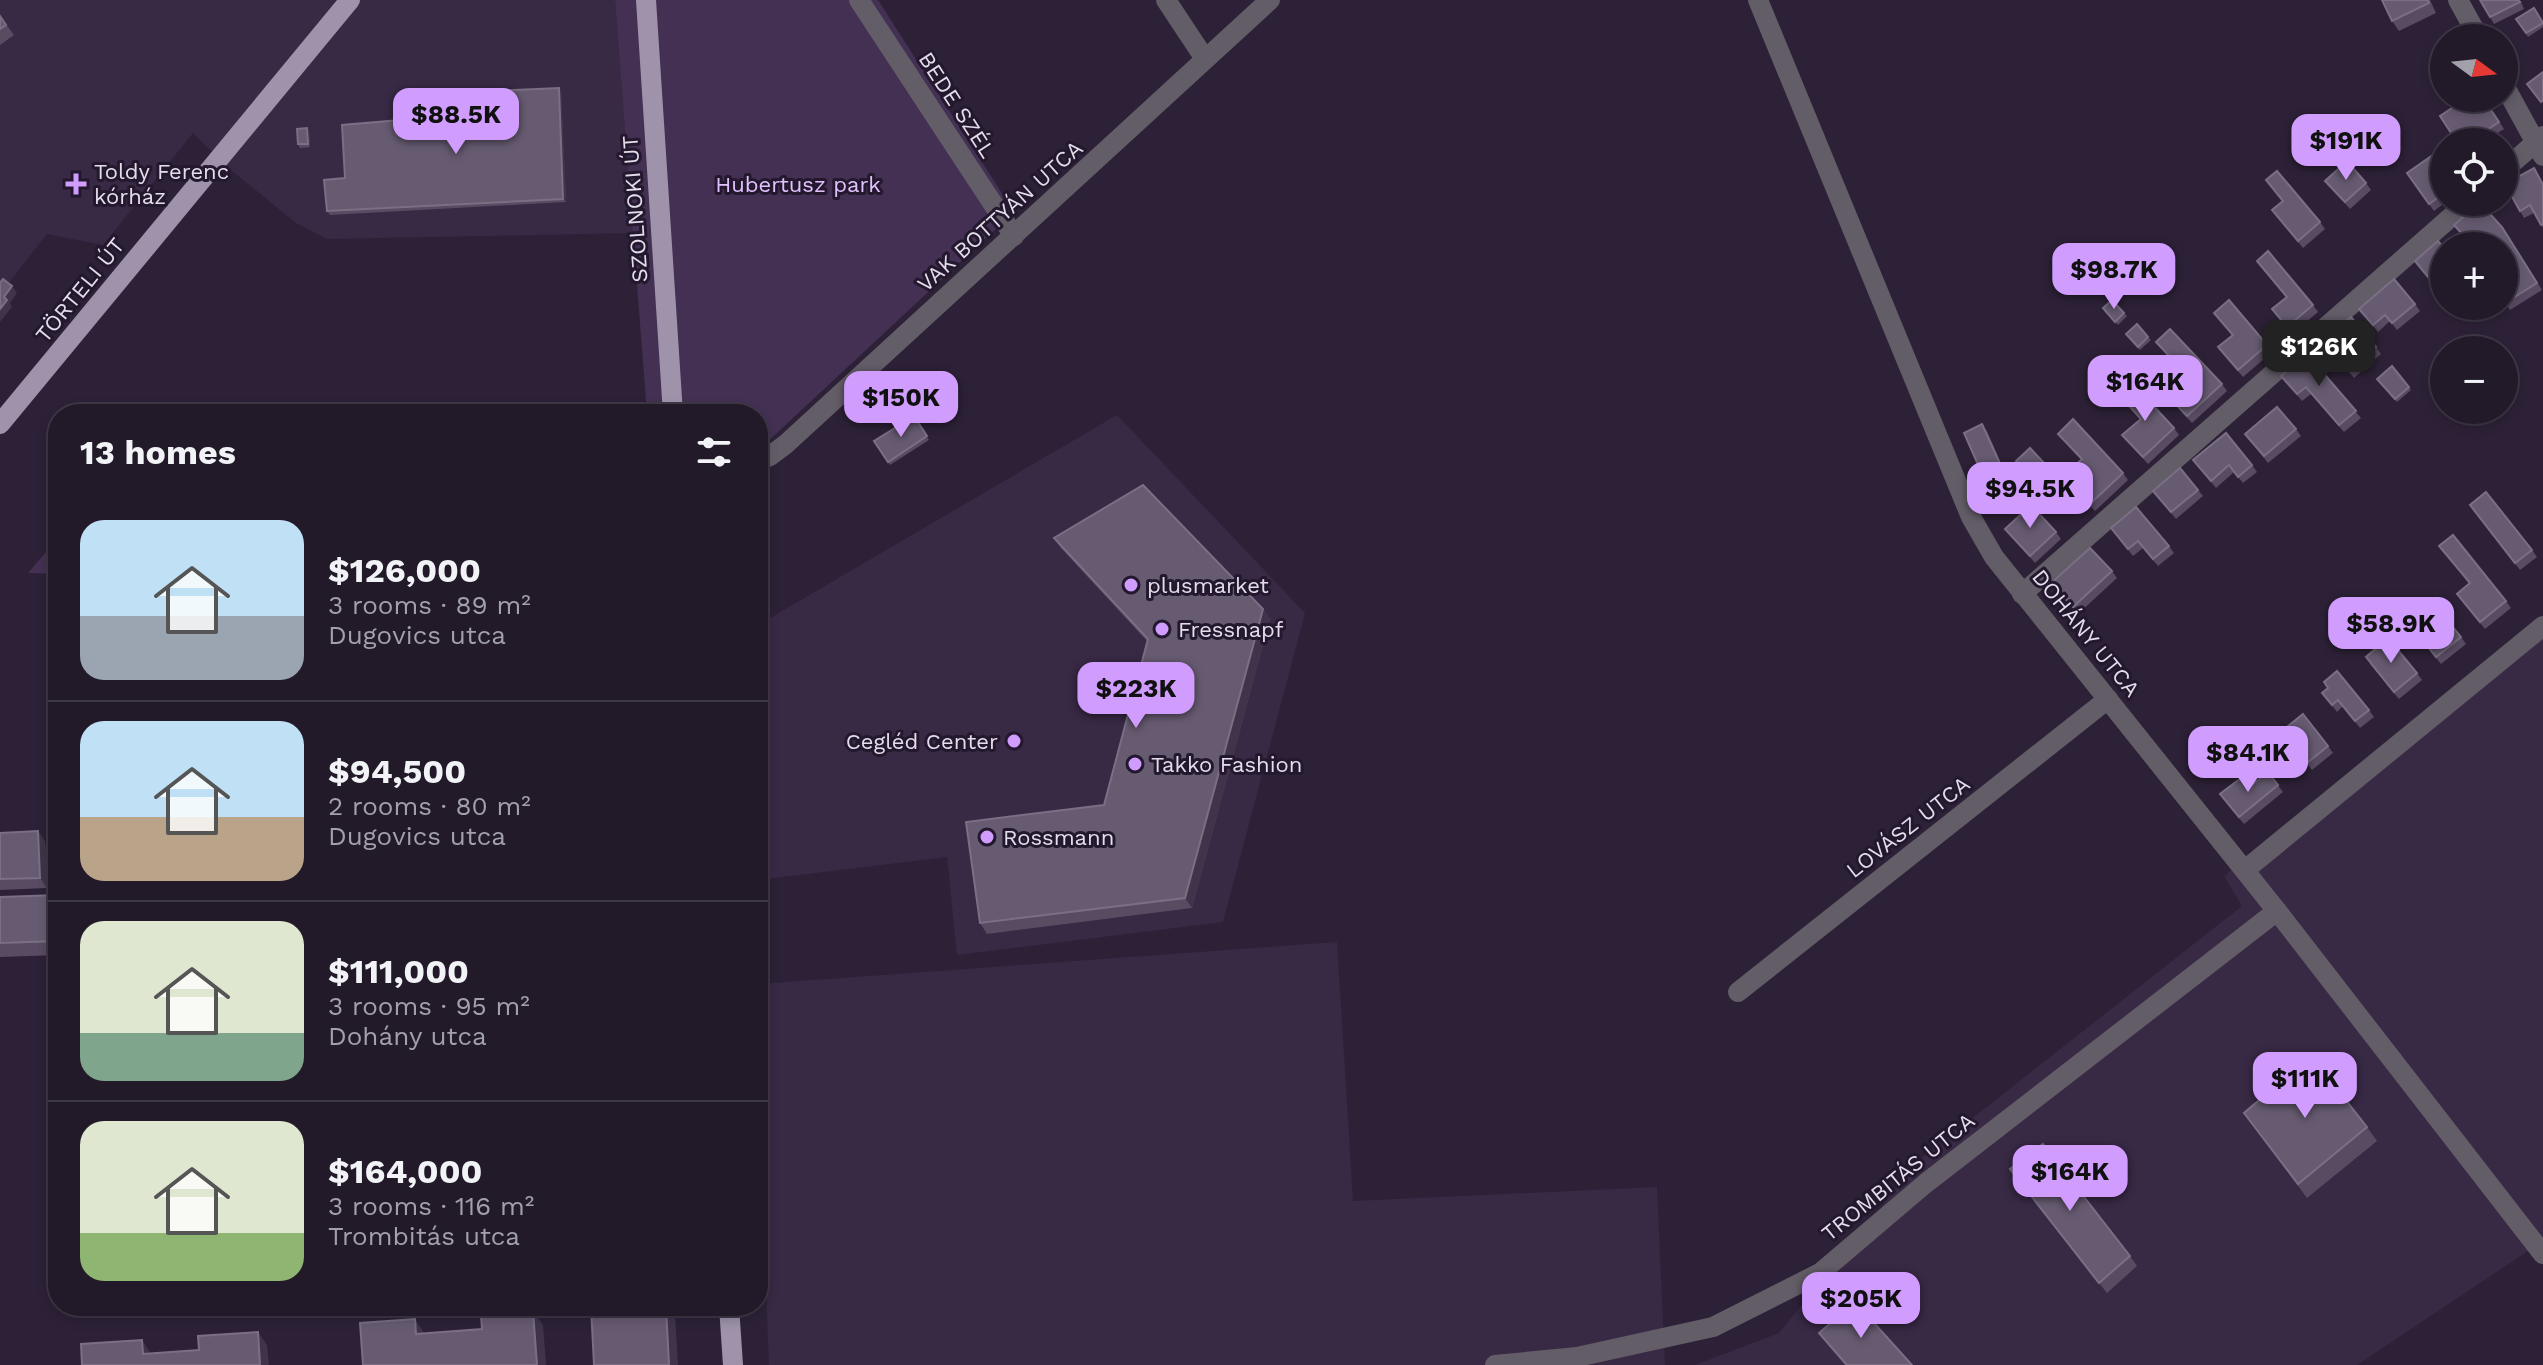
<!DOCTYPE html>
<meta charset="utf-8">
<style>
:root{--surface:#221929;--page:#2e2635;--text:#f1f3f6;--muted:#a2a0a8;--line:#3f3846;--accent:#d09dfe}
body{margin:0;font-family:"Work Sans",sans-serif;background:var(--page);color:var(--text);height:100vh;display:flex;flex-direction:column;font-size:30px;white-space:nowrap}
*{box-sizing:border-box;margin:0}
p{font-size:26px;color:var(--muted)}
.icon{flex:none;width:44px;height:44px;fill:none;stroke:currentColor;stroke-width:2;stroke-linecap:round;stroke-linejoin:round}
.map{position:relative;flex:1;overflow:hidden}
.side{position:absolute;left:48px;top:404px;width:720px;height:912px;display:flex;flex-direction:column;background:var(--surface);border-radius:32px;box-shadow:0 4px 12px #0003,0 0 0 2px var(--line)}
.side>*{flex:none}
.needle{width:52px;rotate:105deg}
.controls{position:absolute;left:2430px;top:24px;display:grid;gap:16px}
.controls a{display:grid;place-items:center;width:88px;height:88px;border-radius:50%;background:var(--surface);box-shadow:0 4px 12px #0003,0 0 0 2px var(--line);font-size:40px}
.price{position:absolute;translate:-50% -68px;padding:0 18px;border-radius:16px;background:var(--accent);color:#111;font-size:26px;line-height:52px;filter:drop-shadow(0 2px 4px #0008)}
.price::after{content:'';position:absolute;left:50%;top:48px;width:24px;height:18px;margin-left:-12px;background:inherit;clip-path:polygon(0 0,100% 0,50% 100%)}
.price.on{background:#222;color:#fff}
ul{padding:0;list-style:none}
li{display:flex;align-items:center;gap:24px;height:200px;padding:0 32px}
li+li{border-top:2px solid var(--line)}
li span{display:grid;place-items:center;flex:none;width:224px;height:160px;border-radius:24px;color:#555}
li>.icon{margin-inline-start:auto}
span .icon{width:96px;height:96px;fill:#fffc;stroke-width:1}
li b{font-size:34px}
h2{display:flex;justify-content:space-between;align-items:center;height:96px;padding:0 32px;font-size:34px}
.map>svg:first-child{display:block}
</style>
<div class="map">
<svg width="2543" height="1365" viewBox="0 0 2543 1365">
<rect width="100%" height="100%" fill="#2d2137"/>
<!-- built -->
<g fill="#382945">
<polygon points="0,0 615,0 634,233 327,239 296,223 231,170 193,133 103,245 47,234 0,294"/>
<polygon points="1117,415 1305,613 1223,922 957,955 947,857 758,880 758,625"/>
<polygon points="2543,616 2543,1241 2357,1365 1695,1365 1779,1333 1918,1161 2242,906 2224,876"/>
<polygon points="1337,942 1353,1201 1657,1187 1665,1365 769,1365 758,1089 758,984"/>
</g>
<!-- green -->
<g fill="#433053">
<polygon points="615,0 878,0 1014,212 763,446 758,447 758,414 647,414"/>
<polygon points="58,538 58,574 28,573"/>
</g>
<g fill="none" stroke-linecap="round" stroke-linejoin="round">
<!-- minor -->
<g stroke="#635d68" stroke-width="20">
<polyline points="859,0 1014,236"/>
<polyline points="1166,0 1205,59"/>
<polyline points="1758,0 1971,517 1994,557 2277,911 2543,1254"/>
<polyline points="2458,0 2479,38"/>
<polyline points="2504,85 2543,156"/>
<polyline points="2504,170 2543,136"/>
<polyline points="758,461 770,456 786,444 1270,0"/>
<polyline points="2022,594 2468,202"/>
<polyline points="2245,870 2543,626"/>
<polyline points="1738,992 2108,699"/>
<polyline points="1495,1365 1577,1357 1713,1327 1820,1273 1926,1183 2277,911"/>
</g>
<!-- major -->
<g stroke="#9e93aa" stroke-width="20">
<polyline points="646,0 673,414"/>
<polyline points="0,424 350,0"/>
<polyline points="729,1306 733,1365"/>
</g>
</g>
<!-- wall -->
<g fill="#584b62">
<polygon points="2382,0 2430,0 2436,13 2399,31 2392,21"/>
<polygon points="2520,0 2524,9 2494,24 2490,17"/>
<polygon points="0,16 14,35 0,45"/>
<polygon points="2516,19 2543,23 2543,27 2528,37"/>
<polygon points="561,91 566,202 330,215 327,211 345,178"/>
<polygon points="2451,98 2484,98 2504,129 2484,142 2457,142 2455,105"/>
<polygon points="309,131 310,147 300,148 298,144"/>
<polygon points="2534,168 2543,183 2543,228 2534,213 2524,218 2520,211"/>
<polygon points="2444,171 2444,202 2446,202 2434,211 2407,173"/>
<polygon points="2266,180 2320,222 2325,229 2303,248 2272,210 2283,201"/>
<polygon points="2325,181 2366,183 2371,190 2350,209"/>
<polygon points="2454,225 2502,227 2542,290 2510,310 2504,301 2504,246 2472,246"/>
<polygon points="2444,248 2444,284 2438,290 2415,261"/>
<polygon points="2257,261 2313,305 2318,312 2292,334 2272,309 2286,297"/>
<polygon points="2415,304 2420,311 2397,330 2390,321 2378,332 2359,309"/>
<polygon points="2105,312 2124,313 2127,316 2118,325"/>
<polygon points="2214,313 2267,345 2272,352 2243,377 2218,347 2232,335"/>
<polygon points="2148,337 2151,340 2140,350 2129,338"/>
<polygon points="2323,341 2376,347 2381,354 2354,378"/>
<polygon points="2156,342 2222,384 2227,391 2192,423 2167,395 2187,377"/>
<polygon points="2307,354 2361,418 2344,432 2311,394 2302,401 2281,376"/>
<polygon points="2392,366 2411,390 2397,402 2377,379"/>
<polygon points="2121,397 2174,428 2179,435 2148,464 2122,435 2140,419"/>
<polygon points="914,416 929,440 890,465 874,441"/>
<polygon points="2296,429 2301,436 2268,463 2245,434"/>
<polygon points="1987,431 2006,475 1988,483 1983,476"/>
<polygon points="2058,434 2123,473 2128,480 2095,511 2064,476 2081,460"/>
<polygon points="2193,460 2252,465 2257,472 2243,483 2234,472 2216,488"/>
<polygon points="2016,461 2061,481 2066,488 2052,501 2021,468"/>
<polygon points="2198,490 2203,496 2176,519 2153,491"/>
<polygon points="2475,512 2532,550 2537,557 2520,570"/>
<polygon points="2111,528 2169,546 2174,553 2158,566 2143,548 2133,556"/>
<polygon points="2005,529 2056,532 2061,539 2035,563"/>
<polygon points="1054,538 1263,609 1270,619 1192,908 987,934 980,923 1104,805 1147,641 1061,548"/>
<polygon points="2112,571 2117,578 2078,614 2051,583"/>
<polygon points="2469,584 2506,601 2511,608 2485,629 2462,601"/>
<polygon points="2415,631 2461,637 2466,644 2441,664"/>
<polygon points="2370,664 2417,673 2422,680 2399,699"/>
<polygon points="2322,693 2369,710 2374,717 2360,728 2343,706 2337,712"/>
<polygon points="2282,731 2328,746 2333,753 2312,770"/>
<polygon points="2268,772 2283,792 2244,824 2225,801 2248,788"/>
<polygon points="0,833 45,841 47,888 0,890"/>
<polygon points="58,895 58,955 0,957 0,897"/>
<polygon points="2244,1113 2367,1127 2377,1141 2307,1198"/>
<polygon points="2010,1169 2130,1256 2137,1266 2107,1293"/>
<polygon points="1819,1333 1912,1365 1845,1365 1829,1346"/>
</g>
<!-- shaded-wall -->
<g fill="#40344b">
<polygon points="559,88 561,91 566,202 563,199"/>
<polygon points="307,128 309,131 310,147 308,144"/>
<polygon points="12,286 17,293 10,303 12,307 0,322 0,309 4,297"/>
<polygon points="1982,424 1987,431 2006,475 2002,468"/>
<polygon points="1263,609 1270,619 1192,908 1185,898"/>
<polygon points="38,831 45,841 47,888 40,878"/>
<polygon points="666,1306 669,1306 675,1315 678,1365 669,1365"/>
<polygon points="533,1311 543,1325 546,1365 537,1365"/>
<polygon points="415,1319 424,1333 416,1334"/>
<polygon points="258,1332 267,1345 269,1365 260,1365"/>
<polygon points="142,1340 151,1354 143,1354"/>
</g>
<!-- building -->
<g fill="#675b71" stroke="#7a6f84" stroke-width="2">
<polygon points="2382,0 2428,0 2429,3 2392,21"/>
<polygon points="2480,0 2518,0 2520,2 2490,17"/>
<polygon points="2534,8 2543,23 2526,33 2516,19"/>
<polygon points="0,16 6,25 0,29"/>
<polygon points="2444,71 2444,87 2437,75"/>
<polygon points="2543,72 2543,100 2541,102 2527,84"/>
<polygon points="559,88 563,199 327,211 324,180 345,178 342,125 471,114 470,92"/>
<polygon points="2451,98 2460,98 2453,102"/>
<polygon points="2467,98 2483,98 2499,122 2478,136 2483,142 2457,142 2440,116"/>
<polygon points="307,128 308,144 298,144 297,129"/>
<polygon points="2433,155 2444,171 2444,193 2429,204 2407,173"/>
<polygon points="2347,161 2366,183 2345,202 2325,181"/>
<polygon points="2534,168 2543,185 2543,224 2541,225 2530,205 2520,211 2505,184"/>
<polygon points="2277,171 2320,222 2298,241 2272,210 2283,201 2266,180"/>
<polygon points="2480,203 2502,227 2537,283 2505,303 2504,301 2504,246 2495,246 2492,241 2486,246 2473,246 2454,225"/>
<polygon points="2438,241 2444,248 2444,276 2443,275 2433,283 2415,261"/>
<polygon points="2268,251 2313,305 2287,327 2272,309 2287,297 2257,261"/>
<polygon points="3,279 12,286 4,297 7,300 0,309 0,283"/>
<polygon points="2394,279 2415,304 2392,323 2385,315 2373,325 2359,309"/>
<polygon points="2112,300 2124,313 2115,322 2103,308"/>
<polygon points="2229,300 2267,345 2238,370 2218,347 2233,335 2214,313"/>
<polygon points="2351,317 2376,347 2349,371 2323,341"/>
<polygon points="2137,324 2148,337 2138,347 2126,334"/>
<polygon points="2170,329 2222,384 2187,416 2167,395 2188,376 2156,342"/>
<polygon points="2307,354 2356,411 2339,425 2306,387 2297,394 2281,376"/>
<polygon points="2392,366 2409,387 2395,399 2377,379"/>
<polygon points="2134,385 2174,428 2143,457 2122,435 2141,419 2121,397"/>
<polygon points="2277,407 2296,429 2264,456 2245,434"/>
<polygon points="914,416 927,436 888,462 874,441"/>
<polygon points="2073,419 2123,473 2090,504 2064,476 2082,459 2058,434"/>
<polygon points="1982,424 2002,468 1983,476 1964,433"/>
<polygon points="2226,433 2252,465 2238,477 2229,465 2211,481 2193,460"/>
<polygon points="2030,448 2061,481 2047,494 2016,461"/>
<polygon points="2180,468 2198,490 2171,512 2153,491"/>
<polygon points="1143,485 1263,609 1185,898 980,923 966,822 1104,805 1148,639 1054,538"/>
<polygon points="2486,492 2532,550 2515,563 2470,505"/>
<polygon points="2031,505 2056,532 2030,556 2005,529"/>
<polygon points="2136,507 2169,546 2153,559 2138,541 2128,549 2111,528"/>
<polygon points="2453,535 2506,601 2480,622 2457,594 2470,583 2439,546"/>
<polygon points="2090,548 2112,571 2073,607 2051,583"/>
<polygon points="2434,604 2461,637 2436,657 2410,624"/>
<polygon points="2388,638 2417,673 2394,692 2366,657"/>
<polygon points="2337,671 2369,710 2355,721 2338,700 2332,705 2322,693 2328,688 2324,682"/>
<polygon points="2303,714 2328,746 2307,763 2282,731"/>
<polygon points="2268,772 2278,785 2239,817 2220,794 2241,778 2248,788"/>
<polygon points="38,831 40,878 0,879 0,833"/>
<polygon points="58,895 58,941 0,943 0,897"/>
<polygon points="2311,1056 2367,1127 2298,1184 2244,1113"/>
<polygon points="2043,1144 2130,1256 2099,1283 2010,1169"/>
<polygon points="1855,1302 1912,1365 1847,1365 1819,1333"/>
<polygon points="591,1306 666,1306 669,1365 594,1365"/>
<polygon points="533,1311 537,1365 363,1365 360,1323 415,1319 416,1334 482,1329 481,1315"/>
<polygon points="258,1332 260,1365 82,1365 81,1344 142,1340 143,1354 199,1350 198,1336"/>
</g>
<!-- markers -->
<g fill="#d09dfe" stroke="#23182d" stroke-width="3">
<path d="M72 172h8v8h8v8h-8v8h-8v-8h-8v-8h8z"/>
<circle cx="1131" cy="585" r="8"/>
<circle cx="1162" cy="629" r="8"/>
<circle cx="1014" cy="741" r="8"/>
<circle cx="1135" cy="764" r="8"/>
<circle cx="987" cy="837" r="8"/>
</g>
<g text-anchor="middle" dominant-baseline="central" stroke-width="6" stroke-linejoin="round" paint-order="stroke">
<!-- street labels -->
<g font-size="22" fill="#e4ddec" stroke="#23182d">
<text transform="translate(957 105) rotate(57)">BEDE SZÉL</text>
<text transform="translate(635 209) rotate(-94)">SZOLNOKI ÚT</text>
<text transform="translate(1000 216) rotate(-42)">VAK BOTTYÁN UTCA</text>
<text transform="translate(80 290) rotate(-51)">TÖRTELI ÚT</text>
<text transform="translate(2086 633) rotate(51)">DOHÁNY UTCA</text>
<text transform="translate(1908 827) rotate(-38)">LOVÁSZ UTCA</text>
<text transform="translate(1898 1177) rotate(-39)">TROMBITÁS UTCA</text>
</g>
<!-- poi labels -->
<g font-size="22" fill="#e4ddec" stroke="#23182d" text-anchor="start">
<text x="94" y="171">Toldy Ferenc<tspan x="94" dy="25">kórház</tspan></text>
<text x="1147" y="585">plusmarket</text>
<text x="1178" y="629">Fressnapf</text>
<text x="998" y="741" text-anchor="end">Cegléd Center</text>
<text x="1151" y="764">Takko Fashion</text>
<text x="1003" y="837">Rossmann</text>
</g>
<!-- park labels -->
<g font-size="22" fill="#e0c1fd" stroke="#23182d">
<text x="798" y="184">Hubertusz park</text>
</g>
</g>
</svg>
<div class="controls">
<a><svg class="needle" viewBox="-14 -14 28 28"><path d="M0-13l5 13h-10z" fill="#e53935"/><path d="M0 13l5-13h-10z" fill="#a2a0a8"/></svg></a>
<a><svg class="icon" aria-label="locate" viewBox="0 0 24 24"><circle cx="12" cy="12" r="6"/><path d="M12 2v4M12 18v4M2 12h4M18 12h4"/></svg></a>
<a>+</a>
<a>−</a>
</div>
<b class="price" style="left:456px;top:156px">$88.5K</b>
<b class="price" style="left:2346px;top:182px">$191K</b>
<b class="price" style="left:2114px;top:311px">$98.7K</b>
<b class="price on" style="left:2319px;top:388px">$126K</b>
<b class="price" style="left:2145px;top:423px">$164K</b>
<b class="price" style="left:901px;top:439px">$150K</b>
<b class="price" style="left:2030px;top:530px">$94.5K</b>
<b class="price" style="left:2391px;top:665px">$58.9K</b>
<b class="price" style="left:1136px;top:730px">$223K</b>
<b class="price" style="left:2248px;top:794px">$84.1K</b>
<b class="price" style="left:2305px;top:1120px">$111K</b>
<b class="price" style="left:2070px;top:1213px">$164K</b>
<b class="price" style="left:1861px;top:1340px">$205K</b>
<section class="side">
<h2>13 homes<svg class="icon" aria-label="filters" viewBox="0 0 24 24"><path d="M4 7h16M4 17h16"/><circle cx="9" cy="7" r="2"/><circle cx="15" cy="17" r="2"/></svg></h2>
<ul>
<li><span style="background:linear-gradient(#bfe0f5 60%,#9aa5b1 0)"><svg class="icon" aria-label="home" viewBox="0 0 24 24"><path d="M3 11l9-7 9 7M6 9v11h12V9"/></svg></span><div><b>$126,000</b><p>3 rooms · 89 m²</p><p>Dugovics utca</p></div></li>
<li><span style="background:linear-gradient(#bfe0f5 60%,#b9a48a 0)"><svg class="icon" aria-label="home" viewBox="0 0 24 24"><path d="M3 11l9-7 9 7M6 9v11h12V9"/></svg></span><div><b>$94,500</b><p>2 rooms · 80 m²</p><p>Dugovics utca</p></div></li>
<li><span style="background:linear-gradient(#dfe7d0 70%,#7fa58c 0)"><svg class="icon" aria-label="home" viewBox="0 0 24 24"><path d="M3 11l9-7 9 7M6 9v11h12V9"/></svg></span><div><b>$111,000</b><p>3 rooms · 95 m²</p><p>Dohány utca</p></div></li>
<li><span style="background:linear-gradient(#dfe7d0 70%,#8fb573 0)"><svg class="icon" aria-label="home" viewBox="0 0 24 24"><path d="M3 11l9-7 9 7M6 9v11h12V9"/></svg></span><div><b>$164,000</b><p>3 rooms · 116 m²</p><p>Trombitás utca</p></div></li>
</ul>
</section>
</div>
